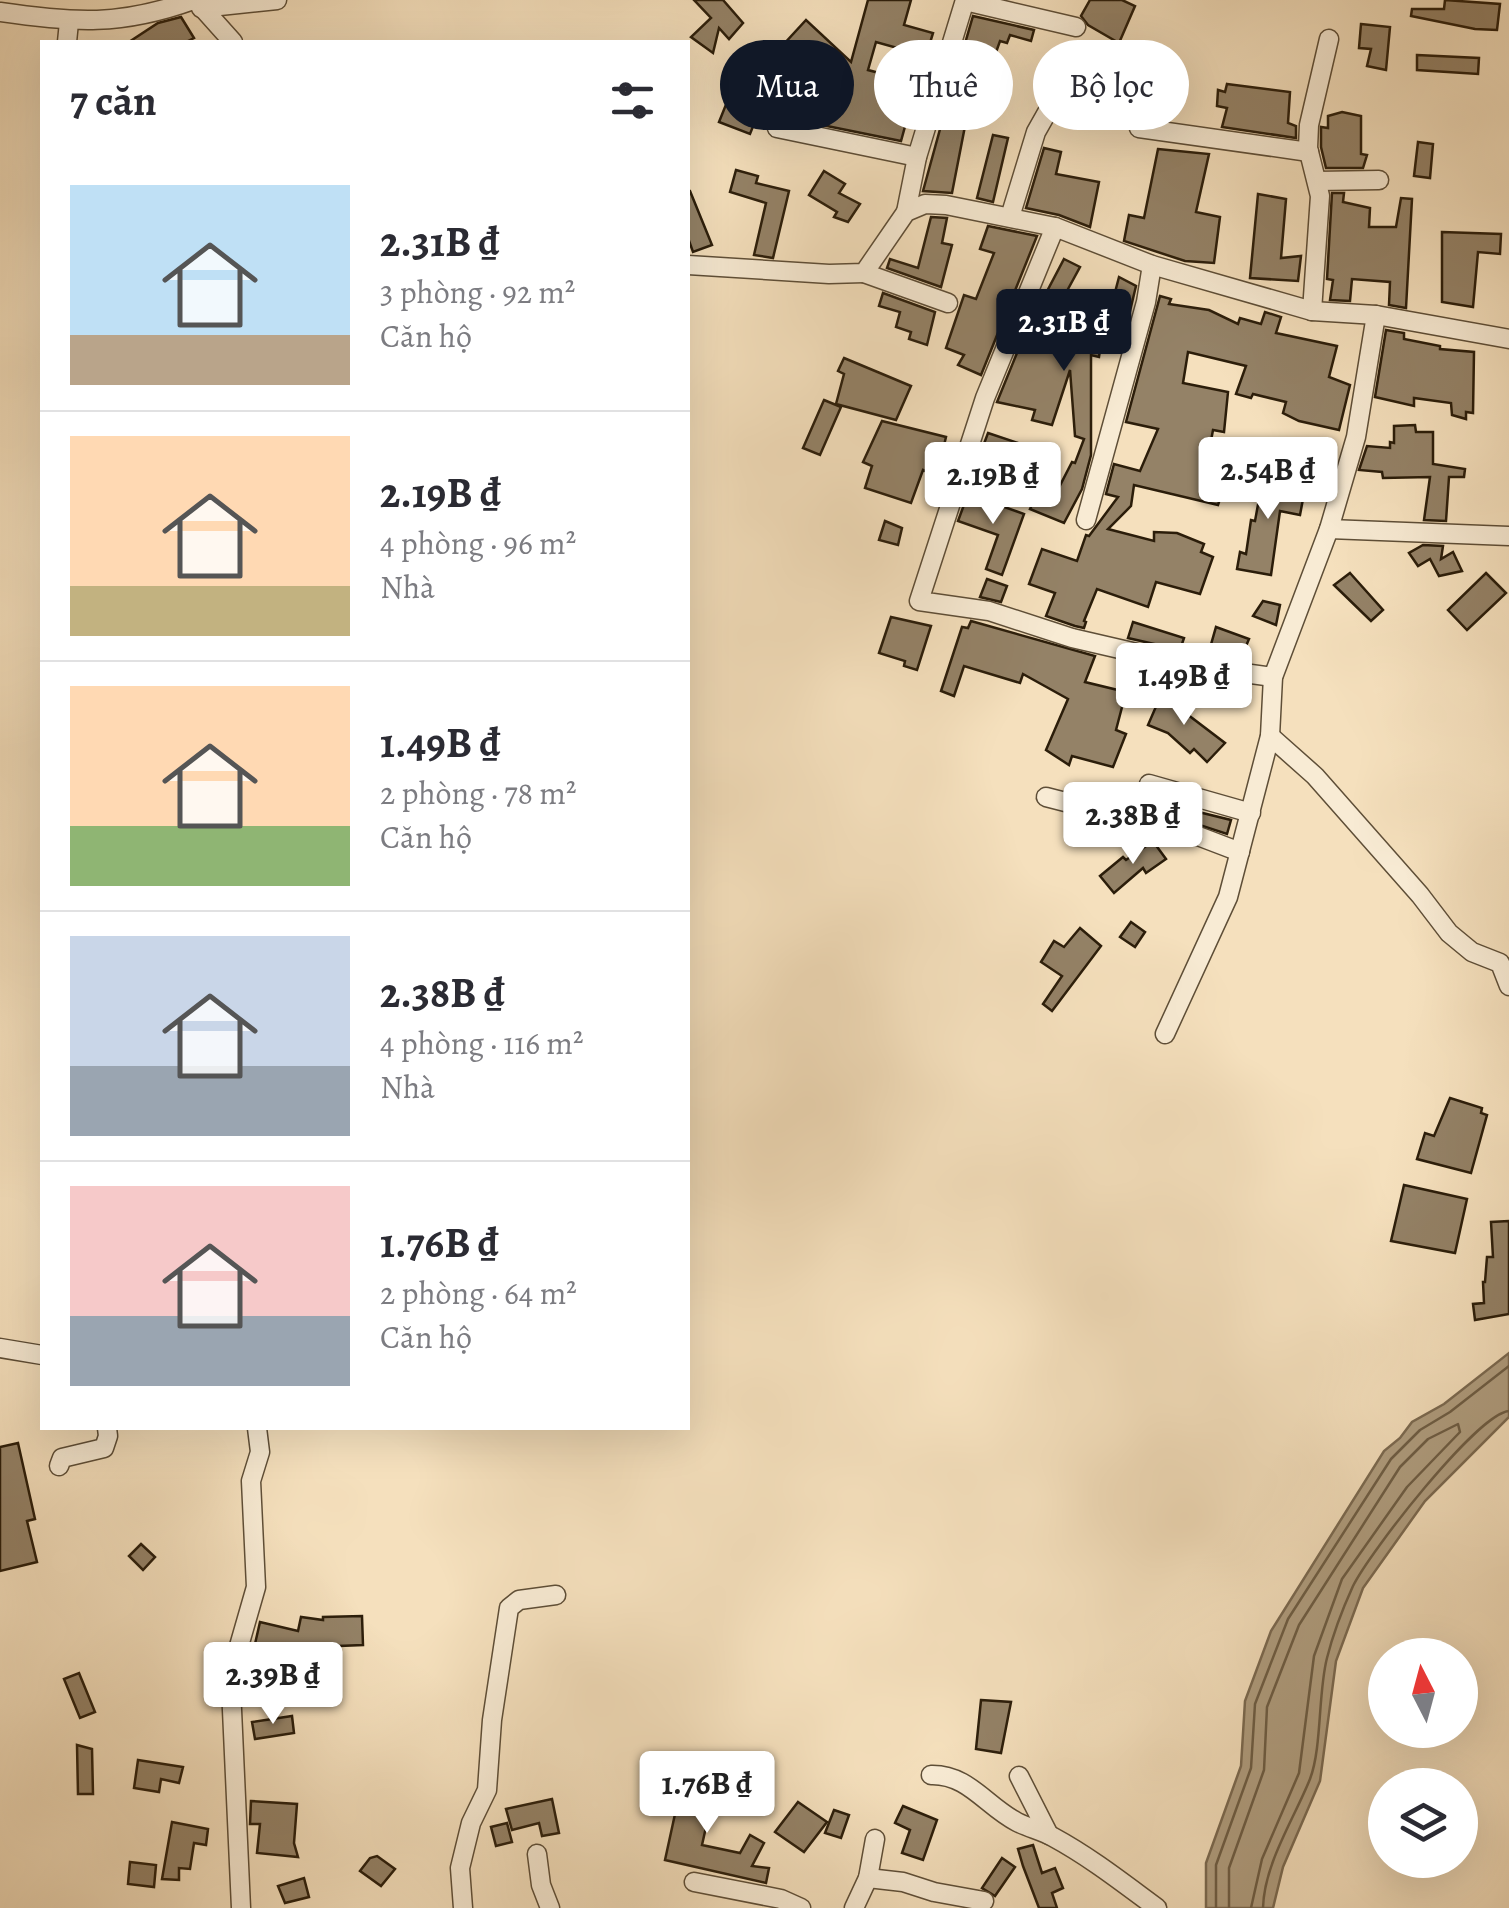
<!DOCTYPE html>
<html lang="vi">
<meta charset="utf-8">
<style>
:root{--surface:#fff;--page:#f7f7f7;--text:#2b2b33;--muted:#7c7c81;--line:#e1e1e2;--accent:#111827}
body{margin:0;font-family:Alegreya,serif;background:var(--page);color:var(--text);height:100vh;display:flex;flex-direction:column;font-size:38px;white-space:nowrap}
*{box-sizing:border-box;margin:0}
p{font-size:32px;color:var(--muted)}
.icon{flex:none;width:55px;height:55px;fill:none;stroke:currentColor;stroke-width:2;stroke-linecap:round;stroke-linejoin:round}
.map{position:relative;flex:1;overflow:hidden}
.sheet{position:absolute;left:40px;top:40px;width:650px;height:1390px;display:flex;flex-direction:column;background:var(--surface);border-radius:0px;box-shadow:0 10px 40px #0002}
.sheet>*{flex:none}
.banner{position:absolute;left:720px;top:40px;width:638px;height:90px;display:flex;gap:20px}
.needle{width:65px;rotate:354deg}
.controls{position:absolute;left:1368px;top:1638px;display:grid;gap:20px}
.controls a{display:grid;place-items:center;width:110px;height:110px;border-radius:50%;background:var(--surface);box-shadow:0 10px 40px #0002;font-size:50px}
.price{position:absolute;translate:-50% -85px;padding:0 22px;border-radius:10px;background:#fff;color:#222;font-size:32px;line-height:65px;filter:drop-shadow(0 2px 5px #0008)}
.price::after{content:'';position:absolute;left:50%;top:60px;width:30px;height:22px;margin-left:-15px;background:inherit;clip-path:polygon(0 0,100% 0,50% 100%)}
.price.on{background:var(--accent);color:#fff}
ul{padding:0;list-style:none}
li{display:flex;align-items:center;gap:30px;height:250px;padding:0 30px}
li+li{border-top:2px solid var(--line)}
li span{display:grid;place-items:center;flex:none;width:280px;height:200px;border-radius:0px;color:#555}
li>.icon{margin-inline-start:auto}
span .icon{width:120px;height:120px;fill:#fffc;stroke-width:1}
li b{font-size:42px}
h2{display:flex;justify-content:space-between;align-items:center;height:120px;padding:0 30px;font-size:42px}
.tag{padding:0 35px;border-radius:45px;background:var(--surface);box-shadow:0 10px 40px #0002;font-size:35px;line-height:90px}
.tag.on{background:var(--accent);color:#fff}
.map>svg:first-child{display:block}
</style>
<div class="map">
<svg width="1509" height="1908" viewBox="0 0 1509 1908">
<rect width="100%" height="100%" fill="#f5e0bd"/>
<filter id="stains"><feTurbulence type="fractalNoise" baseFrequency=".002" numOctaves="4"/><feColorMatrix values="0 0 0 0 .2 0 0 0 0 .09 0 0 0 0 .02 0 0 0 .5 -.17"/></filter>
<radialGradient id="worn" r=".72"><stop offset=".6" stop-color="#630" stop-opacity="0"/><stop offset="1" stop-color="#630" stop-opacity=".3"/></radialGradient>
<!-- water -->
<polygon fill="#b09e80" stroke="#7b6a51" stroke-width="2.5" points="1509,1353 1509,1417 1425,1501 1363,1588 1336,1661 1320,1781 1283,1867 1273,1908 1206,1908 1206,1863 1241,1766 1245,1701 1271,1631 1384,1451 1400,1438 1412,1422 1444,1404"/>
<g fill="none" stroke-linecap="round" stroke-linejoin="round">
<!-- shore -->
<g stroke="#6e5e45" stroke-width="2.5">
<polyline points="1216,1908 1216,1865 1251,1768 1255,1704 1288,1619 1391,1459 1420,1430 1450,1412 1509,1366"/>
<polyline points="1229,1908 1229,1868 1264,1770 1267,1707 1299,1625 1400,1467 1428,1439 1458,1424 1460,1432 1407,1487 1342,1579 1314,1656 1299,1773 1262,1859 1251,1908"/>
<path d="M 1263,1908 C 1264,1864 1294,1819 1310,1779 C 1322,1748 1318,1692 1327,1658 C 1333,1634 1343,1608 1353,1586 C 1369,1553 1477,1414 1509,1411"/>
</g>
</g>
<!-- building -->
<g fill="#948267" stroke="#2b1d0a" stroke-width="2.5">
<polygon points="694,0 723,0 743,23 729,39 719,28 713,53 691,37 711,18"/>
<polygon points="868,0 911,0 904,25 933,33 926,56 876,42 868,70 917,83 901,141 822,125 835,76 813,56 793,77 772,57 806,20 851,62"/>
<polygon points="1090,0 1122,0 1135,6 1119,43 1088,25 1081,16"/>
<polygon points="1445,0 1500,4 1497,30 1475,29 1411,16 1412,9 1444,9"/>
<polygon points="973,16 1034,30 1031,41 1010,35 1007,43 1000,41 994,58 964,47"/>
<polygon points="181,17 194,38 186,42 129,42 158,23"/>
<polygon points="1361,24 1390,27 1386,70 1367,66 1371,49 1359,48"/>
<polygon points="1417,55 1479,58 1478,74 1417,70"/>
<polygon points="1227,84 1290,92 1288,123 1296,126 1296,138 1222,127 1227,108 1217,106 1218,90 1225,92"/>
<polygon points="950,93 976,103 969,122 966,121 952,193 923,191"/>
<polygon points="729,97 760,109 750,134 719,122"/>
<polygon points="1342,112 1361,116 1361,154 1367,155 1363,168 1326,168 1321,147 1321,127 1328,128 1328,116"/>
<polygon points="993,135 1008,138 993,202 977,198"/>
<polygon points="1418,142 1433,144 1430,178 1414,176"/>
<polygon points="1044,148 1061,152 1056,174 1099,182 1090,227 1059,215 1026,208"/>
<polygon points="1158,149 1209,154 1196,212 1220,217 1214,263 1185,261 1124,241 1129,215 1144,218"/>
<polygon points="736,170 758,176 756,183 789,191 773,258 754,255 766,203 730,192"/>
<polygon points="824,171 845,184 839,193 860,204 848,222 834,217 837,212 809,195"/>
<polygon points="688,191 690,191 712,245 693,252 688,238"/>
<polygon points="1332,193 1344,193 1343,202 1370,208 1369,227 1396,227 1401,198 1412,199 1406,308 1389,305 1390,282 1352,279 1350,301 1330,300 1333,280 1327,279"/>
<polygon points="1258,194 1286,199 1281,258 1301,256 1298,281 1250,278"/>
<polygon points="931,217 947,218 942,243 952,245 941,287 887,268 890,259 918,268"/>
<polygon points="988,226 1037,236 981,375 958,365 964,355 946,348 964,295 976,299 994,253 980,249"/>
<polygon points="1442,232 1501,234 1500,254 1478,252 1473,307 1442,302"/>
<polygon points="1064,259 1080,267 1062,300 1059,299 1046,331 1080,340 1089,295 1113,300 1119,277 1136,286 1125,332 1103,329 1099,357 1091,355 1091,455 1082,489 1064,523 1030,509 1037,494 1052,501 1072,462 1075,463 1084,439 1075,436 1070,370 1052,425 1032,420 1035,410 997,402 1041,294 1045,295"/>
<polygon points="883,293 935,312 927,345 909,339 911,332 896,327 900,312 879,306"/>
<polygon points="1160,296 1171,299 1169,304 1209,310 1238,324 1240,318 1261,324 1265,312 1281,317 1276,333 1337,346 1329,377 1350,385 1339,430 1299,421 1283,413 1286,402 1253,394 1251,398 1236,394 1246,366 1188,352 1183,383 1228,392 1224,432 1213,430 1203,484 1223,490 1218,505 1134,485 1131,506 1108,529 1154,541 1154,532 1177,533 1204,544 1201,552 1213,557 1200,594 1156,582 1148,607 1097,589 1084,621 1086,622 1084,628 1075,626 1046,616 1055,593 1029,584 1042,549 1077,561 1086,535 1089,536 1118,497 1106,494 1114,464 1140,471 1158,429 1126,422"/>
<polygon points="1386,330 1404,333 1404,339 1440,346 1440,349 1474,352 1473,413 1466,412 1466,419 1452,415 1451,403 1414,398 1414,406 1375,397"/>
<polygon points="844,358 911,386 896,420 836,404 844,374 838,371"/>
<polygon points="824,400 841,407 820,455 803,448"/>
<polygon points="882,421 946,437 941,458 944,459 937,476 923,470 911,503 865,488 872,466 863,462"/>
<polygon points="1415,425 1416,432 1433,432 1433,464 1465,469 1464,477 1449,477 1446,521 1424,520 1430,477 1383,478 1382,472 1359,470 1367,446 1390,448 1390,442 1394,443 1394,426"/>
<polygon points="988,433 1033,448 1027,464 982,449"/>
<polygon points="1280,456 1291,466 1265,492 1303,499 1300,515 1280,511 1271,575 1237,569 1240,552 1246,554 1251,520 1255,521 1264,472"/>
<polygon points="968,494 1024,514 1002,575 986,569 998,535 958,521"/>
<polygon points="885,521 902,528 898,545 879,540"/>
<polygon points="1423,545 1443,546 1441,559 1453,552 1462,571 1439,576 1430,559 1418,566 1409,553"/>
<polygon points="1350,573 1383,610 1371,621 1334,585"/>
<polygon points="1486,573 1506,593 1467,630 1448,610"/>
<polygon points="987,579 1007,586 1001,602 980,597"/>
<polygon points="1263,601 1280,605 1276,625 1253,616"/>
<polygon points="891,617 931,626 917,670 904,666 905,661 879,653"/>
<polygon points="971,621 1095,656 1085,682 1126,692 1116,730 1126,734 1113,767 1072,756 1069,765 1046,750 1068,699 1023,674 1020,683 964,666 954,696 941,691 962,627 968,628"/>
<polygon points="1133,622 1184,638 1180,650 1128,638"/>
<polygon points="1216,627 1249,639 1240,660 1208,655"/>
<polygon points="1161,695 1186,704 1183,711 1225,743 1207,762 1194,749 1190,753 1168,733 1148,725"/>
<polygon points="1170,805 1231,820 1227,834 1172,816"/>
<polygon points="1149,844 1155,844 1166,859 1146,873 1143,868 1114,893 1100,876 1123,857 1126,860"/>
<polygon points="1131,922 1145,932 1135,947 1120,937"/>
<polygon points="1080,928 1101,946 1052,1011 1043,1004 1062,976 1041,962 1054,941 1064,947"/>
<polygon points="1450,1098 1482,1108 1481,1113 1487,1115 1471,1173 1417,1159 1425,1133 1434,1136"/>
<polygon points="1404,1185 1467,1199 1455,1253 1391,1241"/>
<polygon points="1509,1221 1509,1314 1475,1320 1473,1304 1484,1303 1483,1282 1485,1282 1487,1257 1493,1257 1491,1222"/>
<polygon points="18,1443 35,1519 27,1521 37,1562 0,1571 0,1447"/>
<polygon points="141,1544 155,1557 143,1570 129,1556"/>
<polygon points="362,1616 363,1645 339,1646 339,1665 322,1665 322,1649 290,1644 288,1651 274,1648 261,1697 244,1692 260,1622 298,1631 301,1617 323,1620 323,1617"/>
<polygon points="79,1673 95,1712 80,1718 64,1679"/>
<polygon points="981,1700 1011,1702 1001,1753 976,1749"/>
<polygon points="292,1716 294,1733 255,1739 252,1722"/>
<polygon points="77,1745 92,1749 93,1794 78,1794"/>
<polygon points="687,1759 705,1762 692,1796 712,1800 702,1845 740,1853 750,1835 764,1843 752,1866 769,1868 766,1883 665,1860"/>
<polygon points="138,1760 183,1767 179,1783 161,1779 159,1792 134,1788"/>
<polygon points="552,1799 559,1833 542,1836 539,1823 512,1830 506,1809"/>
<polygon points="251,1801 297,1804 294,1843 298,1857 257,1853 260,1824 250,1824"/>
<polygon points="798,1802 827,1822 804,1852 775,1832"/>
<polygon points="903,1806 937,1820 923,1860 902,1853 910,1830 895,1823"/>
<polygon points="834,1810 849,1815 841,1838 825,1833"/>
<polygon points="172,1822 208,1829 206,1845 194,1843 190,1869 179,1868 179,1880 162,1879"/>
<polygon points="507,1823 512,1842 496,1846 491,1827"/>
<polygon points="1033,1845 1042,1873 1055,1868 1063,1888 1052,1893 1057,1908 1039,1908 1023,1866 1018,1849"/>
<polygon points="377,1856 395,1869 381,1886 360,1871 370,1858"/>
<polygon points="1002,1858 1015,1867 995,1896 982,1888"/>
<polygon points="130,1862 156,1865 154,1887 128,1884"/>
<polygon points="304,1878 309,1897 285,1903 278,1886"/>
</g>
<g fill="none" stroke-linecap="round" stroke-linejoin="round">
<!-- street casing -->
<g stroke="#5e4e37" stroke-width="21">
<g id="street">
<polyline points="965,1 1076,27"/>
<polyline points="199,4 233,42"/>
<polyline points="201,8 277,0"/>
<path d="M 0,12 C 74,23 121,26 193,0"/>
<polyline points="67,42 69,22"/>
<polyline points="777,128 917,157"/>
<polyline points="1139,128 1309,152"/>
<polyline points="1317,181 1379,180"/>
<polyline points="906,212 917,157 965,0"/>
<polyline points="1010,217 1036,132 1062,86 1069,58"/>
<polyline points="1055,227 985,398 919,601 989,611 1072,638 1193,666 1273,677"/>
<polyline points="688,265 829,274 864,273 906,212 925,204 946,205 1055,227 1152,265 1312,311 1376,315 1509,339"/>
<polyline points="864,273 948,303"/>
<polyline points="1312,311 1320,196 1308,148 1309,125 1329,39"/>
<polyline points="1086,520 1146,302 1152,265"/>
<polyline points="1329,529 1509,536"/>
<polyline points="1270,736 1315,776 1420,895 1449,933 1472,952 1500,963 1509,986"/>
<polyline points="1149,784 1251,813"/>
<polyline points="1046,797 1198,836 1240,852"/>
<polyline points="1165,1034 1228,897 1270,736 1273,677 1329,529 1356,437 1376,315"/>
<polyline points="0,1348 42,1355"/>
<polyline points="59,1466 62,1458 104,1448 108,1436 107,1428"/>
<path d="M 931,1775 C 968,1774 986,1806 1017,1822 C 1029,1828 1042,1831 1053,1837 C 1090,1857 1123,1883 1157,1908"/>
<polyline points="1019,1776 1049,1835"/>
<polyline points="537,1854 541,1885 550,1908"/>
<polyline points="868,1878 903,1882 934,1892 984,1901"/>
<polyline points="694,1882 781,1899 801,1908"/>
<polyline points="241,1908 231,1688 233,1667 256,1587 251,1481 260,1452 257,1428"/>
<polyline points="463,1908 460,1868 471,1823 487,1790 492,1720 509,1608 519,1600 556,1595"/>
<polyline points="854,1908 868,1878 875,1839"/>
</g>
</g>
<!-- street -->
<use href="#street" stroke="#f8ebd4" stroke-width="18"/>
</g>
<rect width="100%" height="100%" filter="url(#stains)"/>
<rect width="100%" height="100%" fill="url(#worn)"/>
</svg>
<div class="controls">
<a><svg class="needle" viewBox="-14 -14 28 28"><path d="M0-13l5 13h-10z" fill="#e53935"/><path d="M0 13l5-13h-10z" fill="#7c7c81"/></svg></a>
<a><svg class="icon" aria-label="layers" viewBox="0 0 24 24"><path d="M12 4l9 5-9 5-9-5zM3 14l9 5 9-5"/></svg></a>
</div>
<b class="price on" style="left:1064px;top:374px">2.31B ₫</b>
<b class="price" style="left:1268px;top:522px">2.54B ₫</b>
<b class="price" style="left:993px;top:527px">2.19B ₫</b>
<b class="price" style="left:1184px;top:728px">1.49B ₫</b>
<b class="price" style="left:1133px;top:867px">2.38B ₫</b>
<b class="price" style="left:273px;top:1727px">2.39B ₫</b>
<b class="price" style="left:707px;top:1836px">1.76B ₫</b>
<div class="banner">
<a class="tag on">Mua</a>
<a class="tag">Thuê</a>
<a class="tag">Bộ lọc</a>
</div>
<section class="sheet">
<h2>7 căn<svg class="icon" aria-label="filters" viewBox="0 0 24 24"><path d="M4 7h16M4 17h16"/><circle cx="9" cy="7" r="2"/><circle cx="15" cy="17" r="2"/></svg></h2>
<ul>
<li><span style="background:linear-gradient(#bfe0f5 75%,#b9a48a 0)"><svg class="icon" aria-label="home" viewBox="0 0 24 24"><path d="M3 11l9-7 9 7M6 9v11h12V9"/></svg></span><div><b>2.31B ₫</b><p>3 phòng · 92 m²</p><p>Căn hộ</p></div></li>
<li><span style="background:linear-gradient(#ffd9b3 75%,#c2b280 0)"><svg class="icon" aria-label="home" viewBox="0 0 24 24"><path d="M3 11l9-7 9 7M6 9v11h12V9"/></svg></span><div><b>2.19B ₫</b><p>4 phòng · 96 m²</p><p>Nhà</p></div></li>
<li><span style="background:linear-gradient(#ffd9b3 70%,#8fb573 0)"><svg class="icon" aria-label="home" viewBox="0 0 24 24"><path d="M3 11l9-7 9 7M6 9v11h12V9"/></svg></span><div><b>1.49B ₫</b><p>2 phòng · 78 m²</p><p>Căn hộ</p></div></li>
<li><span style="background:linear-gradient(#c9d6e8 65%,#9aa5b1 0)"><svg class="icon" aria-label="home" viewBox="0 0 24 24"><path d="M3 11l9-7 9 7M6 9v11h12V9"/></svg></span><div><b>2.38B ₫</b><p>4 phòng · 116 m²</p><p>Nhà</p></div></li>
<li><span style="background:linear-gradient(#f6c9c9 65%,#9aa5b1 0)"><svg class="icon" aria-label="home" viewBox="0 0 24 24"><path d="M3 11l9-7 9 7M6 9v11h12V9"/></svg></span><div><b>1.76B ₫</b><p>2 phòng · 64 m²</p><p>Căn hộ</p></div></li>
</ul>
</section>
</div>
